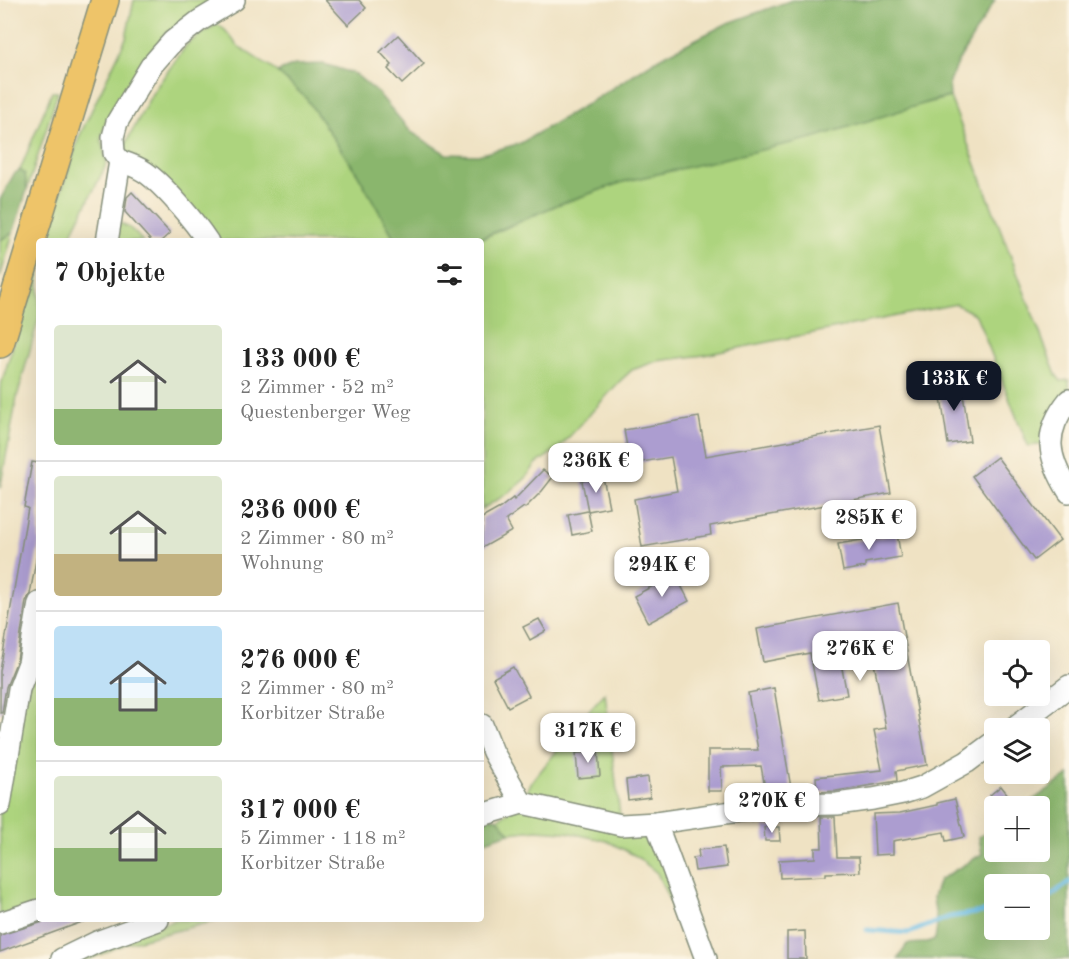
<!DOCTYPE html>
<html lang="de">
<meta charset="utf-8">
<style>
:root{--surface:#fff;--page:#f2f2f2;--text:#222;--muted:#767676;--line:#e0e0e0;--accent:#111827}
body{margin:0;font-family:"Old Standard TT",serif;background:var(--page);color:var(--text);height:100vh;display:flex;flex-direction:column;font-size:22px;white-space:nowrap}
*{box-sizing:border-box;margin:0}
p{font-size:20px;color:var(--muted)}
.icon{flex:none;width:33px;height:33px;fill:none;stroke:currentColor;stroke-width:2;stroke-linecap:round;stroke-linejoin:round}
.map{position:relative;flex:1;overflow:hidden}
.details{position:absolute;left:36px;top:238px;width:448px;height:684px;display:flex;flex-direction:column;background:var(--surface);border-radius:6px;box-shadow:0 6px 24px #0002}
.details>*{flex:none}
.tools{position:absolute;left:984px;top:640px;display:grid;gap:12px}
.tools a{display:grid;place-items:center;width:66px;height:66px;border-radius:6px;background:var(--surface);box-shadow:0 6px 24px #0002;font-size:30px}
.price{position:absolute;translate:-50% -51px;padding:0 14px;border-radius:12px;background:#fff;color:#222;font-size:20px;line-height:39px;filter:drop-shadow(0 2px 3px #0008)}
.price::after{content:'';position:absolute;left:50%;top:36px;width:18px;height:14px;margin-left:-9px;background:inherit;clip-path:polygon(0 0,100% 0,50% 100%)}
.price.selected{background:var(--accent);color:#fff}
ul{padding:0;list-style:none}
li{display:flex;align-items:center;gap:18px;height:150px;padding:0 18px}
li+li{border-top:2px solid var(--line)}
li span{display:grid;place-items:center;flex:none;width:168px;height:120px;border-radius:6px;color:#555}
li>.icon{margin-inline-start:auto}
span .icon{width:72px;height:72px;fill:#fffc;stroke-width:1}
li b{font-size:26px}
h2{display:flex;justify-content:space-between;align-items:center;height:72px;padding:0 18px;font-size:26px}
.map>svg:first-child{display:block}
</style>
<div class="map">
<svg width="1069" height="959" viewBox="0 0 1069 959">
<rect width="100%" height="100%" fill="#fcf5e5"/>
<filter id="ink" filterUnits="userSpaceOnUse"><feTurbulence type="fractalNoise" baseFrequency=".0167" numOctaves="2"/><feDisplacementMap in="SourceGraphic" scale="12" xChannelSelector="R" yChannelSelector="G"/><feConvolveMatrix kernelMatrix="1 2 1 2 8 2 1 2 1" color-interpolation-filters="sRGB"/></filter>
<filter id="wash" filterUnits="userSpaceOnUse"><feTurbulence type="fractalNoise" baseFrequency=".008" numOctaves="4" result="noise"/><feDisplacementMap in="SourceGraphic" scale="24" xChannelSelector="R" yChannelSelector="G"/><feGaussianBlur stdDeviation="1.35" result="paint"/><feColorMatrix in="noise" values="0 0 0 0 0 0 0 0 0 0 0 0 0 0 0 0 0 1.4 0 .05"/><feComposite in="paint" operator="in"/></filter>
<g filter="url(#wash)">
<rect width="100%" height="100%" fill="#efe2c3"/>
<!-- green -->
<g fill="#add47e" stroke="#668859" stroke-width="1.5">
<polygon points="134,0 216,0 166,33 143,62 105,124 101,140 107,163 68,241 45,242 79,137 126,38"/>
<polygon points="217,24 225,30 238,46 277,72 306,98 357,173 396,241 208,241 126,151 125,145 153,92 188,43"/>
<polygon points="52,92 58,92 27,190 25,174 20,170"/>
<polygon points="950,97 1056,375 1061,381 1069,380 1069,400 1050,444 1028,446 976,315 956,304 704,355 657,361 632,370 620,381 559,448 536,464 525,479 507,494 482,509 482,242 474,242 557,205 623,182 682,168"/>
<polygon points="111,219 130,228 143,241 107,242"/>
<polygon points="13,233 0,277 0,240"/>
<polygon points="39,261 39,317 17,397 0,489 0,388"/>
<polygon points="39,603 39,910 0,923 0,805"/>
<polygon points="605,693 621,824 656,823 692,951 657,873 636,856 607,841 566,832 537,830 510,833 498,819 522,803 531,783 592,707"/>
<polygon points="175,920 219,920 127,943 90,959 75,959 125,937"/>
</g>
<!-- forest -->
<g fill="#8ab66d" stroke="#547a50" stroke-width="1.5" fill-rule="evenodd">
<polygon points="792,0 995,0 957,63 949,82 950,97 938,99 813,138 623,182 557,205 474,241 396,241 357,173 306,98 277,72 295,65 324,64 355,74 378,93 411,132 446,154 478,155 521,143 597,98 659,58 726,24"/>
<polygon points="20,170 25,174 27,190 13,233 0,240 0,200 14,174"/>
<path d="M 1069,775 L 1069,959 L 898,959 L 907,944 L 925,943 L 935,939 L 937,927 L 933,897 L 939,880 L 982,854 L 979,837 L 994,827 L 994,852 L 1040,852 L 1040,807 L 1023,807 ZM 994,885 L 1040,885 L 1040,930 L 994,930 Z"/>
<polygon points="482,815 498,819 510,833 482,842"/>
</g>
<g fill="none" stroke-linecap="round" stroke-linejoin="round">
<!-- stream -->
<g stroke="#6abde6" stroke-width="5">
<polyline points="1040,904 1069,882"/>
<polyline points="867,930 909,933 949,917 989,911"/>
</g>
</g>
<g id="blocks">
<!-- building -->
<g fill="#ac9dd0">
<polygon points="325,0 359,0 366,8 348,25"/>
<polygon points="398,35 424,64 402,84 388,69 392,65 380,52"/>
<polygon points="132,192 170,233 160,242 152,242 125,212 127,197"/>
<polygon points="961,381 970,441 948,444 939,384"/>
<polygon points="699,417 706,456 879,425 891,493 710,526 711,535 642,547 634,499 677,491 671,457 630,464 624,430"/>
<polygon points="997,457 1060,540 1034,560 972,476"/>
<polygon points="32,462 39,463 39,544 30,594 26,601 17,660 6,687 2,713 0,713 0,671 28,508 24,507"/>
<polygon points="543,470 553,477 542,491 525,508 524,507 506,520 512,531 482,548 482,518 500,508 513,498 514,500"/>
<polygon points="603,477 609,507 588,511 582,481"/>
<polygon points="588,511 592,531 572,535 568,515"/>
<polygon points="897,534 901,557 865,563 865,567 843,571 838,544"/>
<polygon points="675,574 689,601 648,623 634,596"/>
<polygon points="898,603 927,765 896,771 897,781 836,791 817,792 816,777 882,770 874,730 886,728 870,641 838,647 847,695 819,700 810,653 763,662 757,629"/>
<polygon points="539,619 546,631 530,640 523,627"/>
<polygon points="513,667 529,696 508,707 493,678"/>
<polygon points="774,688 791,788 766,793 761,766 721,767 722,791 708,791 708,750 758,750 748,693"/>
<polygon points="598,751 600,776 578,778 576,753"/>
<polygon points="648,777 650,797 628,800 626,780"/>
<polygon points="1001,786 1013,801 1005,807 1000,807 990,795"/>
<polygon points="955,799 964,837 946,841 944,832 893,841 893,854 875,855 873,814 900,813 937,805 937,803"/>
<polygon points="821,817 835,817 837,857 859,857 860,872 826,873 826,876 780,878 779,860 815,858 815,848 822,848"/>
<polygon points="764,827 779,827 780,841 765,841"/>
<polygon points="724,847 727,867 695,871 693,858 699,857 698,850"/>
<polygon points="47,920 85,920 85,921 0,952 0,935 43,922"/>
<polygon points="805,931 806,959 787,959 787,932"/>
</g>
</g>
</g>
<g filter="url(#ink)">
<use href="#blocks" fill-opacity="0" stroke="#87907c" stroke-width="1.5"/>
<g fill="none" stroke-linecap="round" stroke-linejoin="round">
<!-- minor casing -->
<g stroke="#87907c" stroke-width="24">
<g id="minor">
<path d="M 120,161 C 129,164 138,167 145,172 C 164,185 195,222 208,242"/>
<polyline points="107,242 120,161 114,153 113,137 117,122 151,66 173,41 199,21 234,0"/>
<path d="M 1069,400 C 1042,433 1048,458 1069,492"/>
<polyline points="482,725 493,752 522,803"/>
<polyline points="1012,729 1069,686"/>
<polyline points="0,805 19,689 29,663 39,603"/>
<polyline points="482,815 522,803 621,825 656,823 781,805 837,804 873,799 903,793 922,787 967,762 994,742"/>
<polyline points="656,823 706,959"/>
<polyline points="0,923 39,910"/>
<polyline points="62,959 97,942 158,920"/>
</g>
</g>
<!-- major casing -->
<g stroke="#87907c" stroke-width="30">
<polyline id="major" points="0,344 105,0"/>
</g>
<!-- minor -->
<use href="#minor" stroke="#fff" stroke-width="21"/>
<!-- major -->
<use href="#major" stroke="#eec469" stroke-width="27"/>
</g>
</g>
</svg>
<div class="tools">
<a><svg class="icon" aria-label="locate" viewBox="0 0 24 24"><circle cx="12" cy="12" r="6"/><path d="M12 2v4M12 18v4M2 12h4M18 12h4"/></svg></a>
<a><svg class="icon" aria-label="layers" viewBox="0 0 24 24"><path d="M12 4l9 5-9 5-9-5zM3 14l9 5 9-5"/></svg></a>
<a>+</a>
<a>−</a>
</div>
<b class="price selected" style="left:954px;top:412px">133K €</b>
<b class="price" style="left:596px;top:494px">236K €</b>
<b class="price" style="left:869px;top:551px">285K €</b>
<b class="price" style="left:662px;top:598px">294K €</b>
<b class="price" style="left:860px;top:682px">276K €</b>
<b class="price" style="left:588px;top:764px">317K €</b>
<b class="price" style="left:772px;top:834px">270K €</b>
<section class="details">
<h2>7 Objekte<svg class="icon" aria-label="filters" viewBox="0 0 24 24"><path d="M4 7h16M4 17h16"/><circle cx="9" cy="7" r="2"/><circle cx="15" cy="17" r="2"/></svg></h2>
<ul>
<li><span style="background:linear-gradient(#dfe7d0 70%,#8fb573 0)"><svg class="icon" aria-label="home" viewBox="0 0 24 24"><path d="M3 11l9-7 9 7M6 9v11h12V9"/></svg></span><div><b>133 000 €</b><p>2 Zimmer · 52 m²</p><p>Questenberger Weg</p></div></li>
<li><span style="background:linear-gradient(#dfe7d0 65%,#c2b280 0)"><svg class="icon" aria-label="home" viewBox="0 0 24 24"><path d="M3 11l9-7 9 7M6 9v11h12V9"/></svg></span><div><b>236 000 €</b><p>2 Zimmer · 80 m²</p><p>Wohnung</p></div></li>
<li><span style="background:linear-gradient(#bfe0f5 60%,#8fb573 0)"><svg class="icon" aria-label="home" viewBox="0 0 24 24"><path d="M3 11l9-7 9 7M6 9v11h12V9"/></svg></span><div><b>276 000 €</b><p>2 Zimmer · 80 m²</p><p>Korbitzer Straße</p></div></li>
<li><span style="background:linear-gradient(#dfe7d0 60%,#8fb573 0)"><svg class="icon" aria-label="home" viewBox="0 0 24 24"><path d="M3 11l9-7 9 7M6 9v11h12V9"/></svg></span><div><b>317 000 €</b><p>5 Zimmer · 118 m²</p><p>Korbitzer Straße</p></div></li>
</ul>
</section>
</div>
